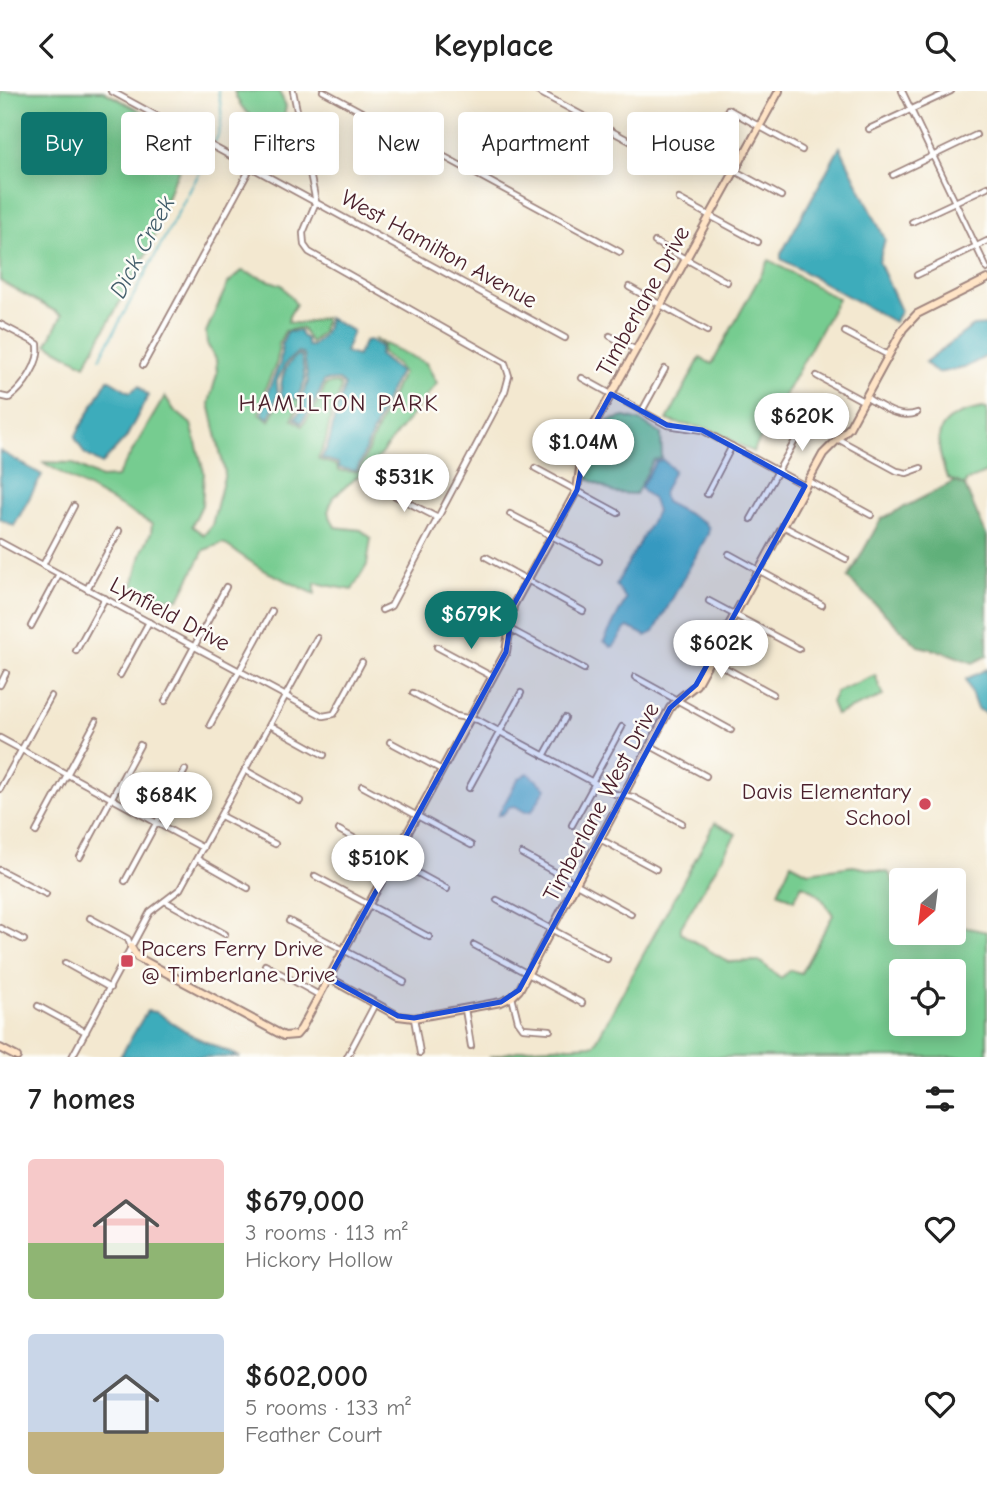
<!DOCTYPE html>
<meta charset="utf-8">
<style>
:root{--surface:#fff;--page:#f2f2f2;--text:#222;--muted:#767676;--accent:#0f766e}
body{margin:0;font-family:"Comic Neue",sans-serif;background:var(--page);color:var(--text);height:100vh;display:flex;flex-direction:column;font-size:26px;white-space:nowrap}
*{box-sizing:border-box;margin:0}
p{font-size:23px;color:var(--muted)}
.icon{flex:none;width:38px;height:38px;fill:none;stroke:currentColor;stroke-width:2;stroke-linecap:round;stroke-linejoin:round}
.map{position:relative;height:966px;overflow:hidden}
.details{display:flex;flex-direction:column;background:var(--surface);flex:1}
.details>*{flex:none}
.hud{position:absolute;left:21px;top:21px;width:945px;height:63px;display:flex;gap:14px}
.needle{width:46px;rotate:208deg}
.fabs{position:absolute;left:889px;top:777px;display:grid;gap:14px}
.fabs a{display:grid;place-items:center;width:77px;height:77px;border-radius:7px;background:var(--surface);box-shadow:0 4px 18px #0003;font-size:35px}
.price{position:absolute;translate:-50% -60px;padding:0 16px;border-radius:24px;background:#fff;color:#222;font-size:23px;line-height:46px;filter:drop-shadow(0 2px 4px #0008)}
.price::after{content:'';position:absolute;left:50%;top:42px;width:21px;height:16px;margin-left:-10px;background:inherit;clip-path:polygon(0 0,100% 0,50% 100%)}
.price.on{background:var(--accent);color:#fff}
ul{padding:0;list-style:none}
li{display:flex;align-items:center;gap:21px;height:175px;padding:0 28px}
li span{display:grid;place-items:center;flex:none;width:196px;height:140px;border-radius:7px;color:#555}
li>.icon{margin-inline-start:auto}
span .icon{width:84px;height:84px;fill:#fffc;stroke-width:1}
li b{font-size:30px}
h2{display:flex;justify-content:space-between;align-items:center;height:84px;padding:0 28px;font-size:30px}
.tag{padding:0 24px;border-radius:7px;background:var(--surface);box-shadow:0 4px 18px #0003;font-size:24px;line-height:63px}
.tag.on{background:var(--accent);color:#fff}
header{display:flex;justify-content:space-between;align-items:center;height:91px;padding:0 28px;background:var(--surface);font-size:32px;font-weight:700}
.map>svg:first-child{display:block}
</style>
<header><svg class="icon" aria-label="back" viewBox="0 0 24 24"><path d="M15 5l-7 7 7 7"/></svg>Keyplace<svg class="icon" aria-label="search" viewBox="0 0 24 24"><circle cx="10" cy="10" r="6"/><path d="M15 15l6 6"/></svg></header>
<div class="map">
<svg width="987" height="966" viewBox="0 0 987 966">
<rect width="100%" height="100%" fill="#fdfcf7"/>
<filter id="ink" filterUnits="userSpaceOnUse"><feTurbulence type="fractalNoise" baseFrequency=".0143" numOctaves="2"/><feDisplacementMap in="SourceGraphic" scale="14" xChannelSelector="R" yChannelSelector="G"/><feConvolveMatrix kernelMatrix="1 2 1 2 8 2 1 2 1" color-interpolation-filters="sRGB"/></filter>
<filter id="wash" filterUnits="userSpaceOnUse"><feTurbulence type="fractalNoise" baseFrequency=".00686" numOctaves="4" result="noise"/><feDisplacementMap in="SourceGraphic" scale="28" xChannelSelector="R" yChannelSelector="G"/><feGaussianBlur stdDeviation="1.57" result="paint"/><feColorMatrix in="noise" values="0 0 0 0 0 0 0 0 0 0 0 0 0 0 0 0 0 1.4 0 .05"/><feComposite in="paint" operator="in"/></filter>
<g filter="url(#wash)">
<rect width="100%" height="100%" fill="#f3e8d0"/>
<!-- green -->
<g fill="#76cc90" stroke="#60765e" stroke-width="2" fill-rule="evenodd">
<polygon points="0,0 103,0 195,49 172,93 151,155 85,274 47,253 62,224 0,190"/>
<path d="M 234,0 L 279,0 L 286,15 L 282,39 C 261,35 240,22 234,0 Z"/>
<polygon points="769,169 838,208 753,361 710,338 676,332 667,329 700,267 712,273"/>
<path d="M 242,180 L 282,194 L 296,213 L 289,225 L 288,231 C 303,235 310,229 325,227 L 322,241 L 311,252 L 302,237 L 285,240 L 279,252 L 277,271 L 266,296 L 259,323 L 270,330 L 281,305 L 297,308 L 300,312 L 292,328 L 302,335 C 312,322 321,308 326,293 L 338,292 L 341,295 C 341,303 339,304 336,311 C 327,329 330,349 318,367 L 320,369 L 336,374 L 339,380 L 359,381 L 395,296 L 403,282 L 397,274 L 382,262 L 383,255 L 374,248 L 426,272 L 437,292 L 373,373 L 333,406 L 328,421 L 335,436 L 361,439 L 371,447 L 367,474 L 352,499 L 315,492 L 315,503 L 263,479 L 223,452 L 204,459 L 179,508 L 140,504 L 133,494 L 142,460 L 151,442 L 152,433 L 42,371 L 72,372 L 101,387 L 117,386 L 165,305 L 174,319 L 191,333 L 204,381 L 202,414 L 192,435 L 204,444 L 212,434 L 225,382 L 209,312 L 217,283 L 216,268 L 207,253 L 206,241 L 228,192 Z"/>
<path d="M 983,317 L 987,318 L 987,381 L 966,390 L 965,395 L 947,387 C 932,343 934,326 983,317 Z"/>
<polygon points="625,326 640,330 661,343 662,367 653,370 636,403 615,402 588,388 590,361 608,330"/>
<polygon points="875,584 883,605 836,624 831,611 836,601"/>
<path d="M 715,732 L 736,743 L 681,836 L 681,841 L 685,845 L 729,871 L 759,870 L 781,887 L 790,879 L 801,882 L 833,824 C 825,811 817,799 802,794 L 794,809 L 778,801 L 791,772 L 808,781 L 853,775 L 889,782 L 901,806 L 901,842 L 954,842 L 954,834 L 987,841 L 987,964 L 977,966 L 489,966 L 532,957 L 594,954 ZM 901,880 L 954,880 L 954,933 L 901,933 Z"/>
</g>
<!-- forest -->
<polygon fill="#60b07a" stroke="#556852" stroke-width="2" points="955,390 965,395 987,446 987,565 973,572 944,561 918,555 848,487 881,428"/>
<!-- water -->
<g fill="#3dacbb" stroke="#446673" stroke-width="2">
<polygon points="840,56 885,148 879,171 901,220 894,231 781,168 781,163"/>
<path d="M 328,227 L 353,240 L 345,261 L 357,265 L 365,250 L 370,249 L 381,256 L 379,264 L 400,281 L 391,297 L 357,380 L 339,377 L 338,372 L 321,367 C 332,352 332,333 337,316 C 340,307 344,304 344,294 L 339,289 L 324,290 C 320,305 310,319 301,332 L 295,327 L 302,318 L 304,311 L 300,308 L 308,291 L 304,264 L 298,261 L 286,272 L 277,290 L 278,304 L 269,327 L 262,323 L 269,297 L 280,272 L 282,252 L 287,241 L 300,240 L 302,245 L 306,248 L 308,255 L 312,255 C 321,246 328,241 328,227 Z"/>
<polygon points="987,234 987,265 964,277 937,282 925,271 973,235"/>
<path d="M 298,264 L 302,266 L 305,290 L 297,308 L 281,305 C 280,289 284,274 298,264 Z"/>
<polygon points="108,288 130,301 139,295 148,305 126,347 102,373 84,362 75,346"/>
<polygon points="0,360 42,384 14,435 0,428"/>
<polygon points="663,369 674,379 663,402 665,411 704,431 709,437 708,443 654,541 646,545 628,536 625,538 614,555 611,556 604,550 626,508 616,494 657,420 652,407 643,400 641,396 656,371"/>
<polygon points="987,578 987,623 977,618 966,588"/>
<polygon points="528,682 546,697 532,720 525,721 515,715 509,716 503,723 498,724 518,688"/>
<polygon points="147,920 156,921 195,946 240,966 120,966"/>
</g>
<g fill="none" stroke-linecap="round" stroke-linejoin="round">
<!-- stream -->
<g stroke="#3dacbb" stroke-width="2">
<path d="M 215,51 C 224,34 222,18 218,0"/>
<polyline points="100,267 211,60"/>
</g>
</g>
</g>
<g filter="url(#ink)">
<g fill="none" stroke-linecap="round" stroke-linejoin="round">
<!-- street casing -->
<g stroke="#9e847e" stroke-width="8">
<g id="street">
<polyline points="111,0 565,247"/>
<polyline points="293,0 316,111 303,142 304,154 309,161 505,272 509,285 505,300 391,515 382,519"/>
<polyline points="323,0 620,161"/>
<polyline points="537,0 667,70"/>
<polyline points="902,0 987,178"/>
<polyline points="728,18 802,59"/>
<polyline points="869,38 951,0"/>
<polyline points="704,63 781,105"/>
<polyline points="893,84 976,44"/>
<polyline points="679,108 758,151"/>
<polyline points="912,131 987,96"/>
<polyline points="655,151 727,191"/>
<polyline points="917,184 987,150"/>
<polyline points="629,196 707,240"/>
<path d="M 0,233 L 38,253 C 41,272 23,297 9,307 L 0,305"/>
<polyline points="845,241 888,264"/>
<polyline points="610,245 636,259"/>
<polyline points="143,274 251,76"/>
<polyline points="817,285 863,310"/>
<polyline points="582,287 667,334 702,339 805,395"/>
<path d="M 865,306 C 882,315 898,329 917,322"/>
<polyline points="642,320 665,278"/>
<polyline points="559,333 587,347"/>
<polyline points="838,348 897,380 907,382 921,377"/>
<polyline points="535,377 618,422"/>
<polyline points="809,390 871,424"/>
<polyline points="382,398 438,427"/>
<polyline points="707,403 732,355"/>
<polyline points="510,423 599,470"/>
<polyline points="751,428 805,332"/>
<polyline points="783,435 846,468"/>
<polyline points="0,451 323,625 334,623 362,571"/>
<polyline points="729,463 822,514"/>
<polyline points="486,466 583,520"/>
<polyline points="43,474 74,415"/>
<polyline points="87,498 119,440"/>
<polyline points="709,510 799,558"/>
<polyline points="461,512 584,578"/>
<polyline points="31,535 59,483"/>
<polyline points="680,552 773,603"/>
<polyline points="437,556 493,586"/>
<polyline points="76,560 105,507"/>
<polyline points="120,584 149,531"/>
<polyline points="635,586 731,639"/>
<polyline points="0,594 6,582"/>
<polyline points="413,602 456,625 478,629 615,703 633,706 682,732"/>
<polyline points="165,610 226,496"/>
<polyline points="210,634 272,520"/>
<polyline points="270,634 324,664"/>
<polyline points="0,647 203,757"/>
<polyline points="390,651 442,679"/>
<polyline points="651,655 706,685"/>
<polyline points="544,665 565,627"/>
<polyline points="245,679 300,710"/>
<polyline points="592,691 622,636"/>
<polyline points="362,695 471,754"/>
<polyline points="469,697 521,602"/>
<polyline points="0,698 51,605"/>
<polyline points="221,725 275,753"/>
<polyline points="572,734 595,692"/>
<polyline points="339,739 447,798"/>
<polyline points="36,741 96,630"/>
<polyline points="600,748 656,778"/>
<polyline points="522,763 631,823"/>
<polyline points="80,766 140,654"/>
<polyline points="197,768 248,797"/>
<polyline points="0,779 46,803"/>
<polyline points="315,785 429,846"/>
<polyline points="125,790 185,679"/>
<polyline points="497,809 607,868"/>
<polyline points="165,810 225,843"/>
<polyline points="90,827 128,848 131,856"/>
<polyline points="289,830 404,891"/>
<polyline points="0,837 24,849"/>
<polyline points="474,854 582,912"/>
<polyline points="65,872 110,897"/>
<polyline points="265,874 319,904"/>
<polyline points="512,906 518,930 523,937 550,939"/>
<polyline points="38,915 86,941"/>
<polyline points="465,918 471,955"/>
<polyline points="414,927 420,962"/>
<polyline points="72,966 150,821 180,798 317,547"/>
<polyline points="347,966 375,913"/>
</g>
</g>
<!-- secondary casing -->
<g stroke="#9e847e" stroke-width="10">
<g id="secondary">
<polyline points="131,856 137,866 284,945 296,944 301,938 506,561 513,515 577,399 582,363 587,347 779,0"/>
<polyline points="329,887 398,925 414,927 501,911 512,906 519,899 670,617 677,609 696,594 823,363 849,337 903,238 917,223 987,188"/>
<polyline points="0,957 17,966"/>
</g>
</g>
<!-- street -->
<use href="#street" stroke="#fff" stroke-width="4.5"/>
<!-- secondary -->
<use href="#secondary" stroke="#ffe4c6" stroke-width="6"/>
</g>
</g>
<!-- marked area -->
<path fill="#1d4ed8" fill-opacity="0.2" stroke="#1d4ed8" stroke-width="5" stroke-linejoin="round" d="M 611,303 L 667,334 L 702,339 L 805,395 L 696,594 L 670,617 L 519,899 L 501,911 L 414,927 L 398,925 L 329,887 L 506,561 L 513,515 L 577,399 L 587,347 Z"/>
<!-- markers -->
<g fill="#d1495b" stroke="#fdfcf7" stroke-width="2.5">
<circle cx="925" cy="713" r="7"/>
<rect x="120" y="863" width="14" height="14" rx="3.5"/>
</g>
<g text-anchor="middle" dominant-baseline="central" stroke-width="5" stroke-linejoin="round" paint-order="stroke">
<!-- street labels -->
<g font-size="23" fill="#4a1f2b" stroke="#fdfcf7">
<text transform="translate(439 158) rotate(29)">West Hamilton Avenue</text>
<text transform="translate(643 210) rotate(-61)">Timberlane Drive</text>
<text transform="translate(170 523) rotate(28)">Lynfield Drive</text>
<text transform="translate(601 711) rotate(-62)">Timberlane West Drive</text>
</g>
<!-- poi labels -->
<g font-size="23" fill="#4a1f2b" stroke="#fdfcf7" text-anchor="end">
<text x="911" y="700">Davis Elementary<tspan x="911" dy="26">School</tspan></text>
<text x="141" y="857" text-anchor="start">Pacers Ferry Drive<tspan x="141" dy="26">@ Timberlane Drive</tspan></text>
</g>
<!-- water labels -->
<g font-size="24" font-style="italic" fill="#445e6c" stroke="#fdfcf7">
<text transform="translate(142 156) rotate(-62)">Dick Creek</text>
</g>
<!-- neighbourhood labels -->
<g font-size="24" letter-spacing="2" fill="#4a1f2b" stroke="#fdfcf7">
<text x="339" y="312">HAMILTON PARK</text>
</g>
</g>
</svg>
<div class="fabs">
<a><svg class="needle" viewBox="-14 -14 28 28"><path d="M0-13l5 13h-10z" fill="#e53935"/><path d="M0 13l5-13h-10z" fill="#767676"/></svg></a>
<a><svg class="icon" aria-label="locate" viewBox="0 0 24 24"><circle cx="12" cy="12" r="6"/><path d="M12 2v4M12 18v4M2 12h4M18 12h4"/></svg></a>
</div>
<b class="price" style="left:802px;top:362px">$620K</b>
<b class="price" style="left:583px;top:388px">$1.04M</b>
<b class="price" style="left:404px;top:423px">$531K</b>
<b class="price on" style="left:471px;top:560px">$679K</b>
<b class="price" style="left:721px;top:589px">$602K</b>
<b class="price" style="left:166px;top:741px">$684K</b>
<b class="price" style="left:378px;top:804px">$510K</b>
<div class="hud">
<a class="tag on">Buy</a>
<a class="tag">Rent</a>
<a class="tag">Filters</a>
<a class="tag">New</a>
<a class="tag">Apartment</a>
<a class="tag">House</a>
</div>
</div>
<section class="details">
<h2>7 homes<svg class="icon" aria-label="filters" viewBox="0 0 24 24"><path d="M4 7h16M4 17h16"/><circle cx="9" cy="7" r="2"/><circle cx="15" cy="17" r="2"/></svg></h2>
<ul>
<li><span style="background:linear-gradient(#f6c9c9 60%,#8fb573 0)"><svg class="icon" aria-label="home" viewBox="0 0 24 24"><path d="M3 11l9-7 9 7M6 9v11h12V9"/></svg></span><div><b>$679,000</b><p>3 rooms · 113 m²</p><p>Hickory Hollow</p></div><svg class="icon" aria-label="heart" viewBox="0 0 24 24"><path d="M12 20l-8-8c-3-5 5-10 8-4 3-6 11-1 8 4z"/></svg></li>
<li><span style="background:linear-gradient(#c9d6e8 70%,#c2b280 0)"><svg class="icon" aria-label="home" viewBox="0 0 24 24"><path d="M3 11l9-7 9 7M6 9v11h12V9"/></svg></span><div><b>$602,000</b><p>5 rooms · 133 m²</p><p>Feather Court</p></div><svg class="icon" aria-label="heart" viewBox="0 0 24 24"><path d="M12 20l-8-8c-3-5 5-10 8-4 3-6 11-1 8 4z"/></svg></li>
</ul>
</section>
